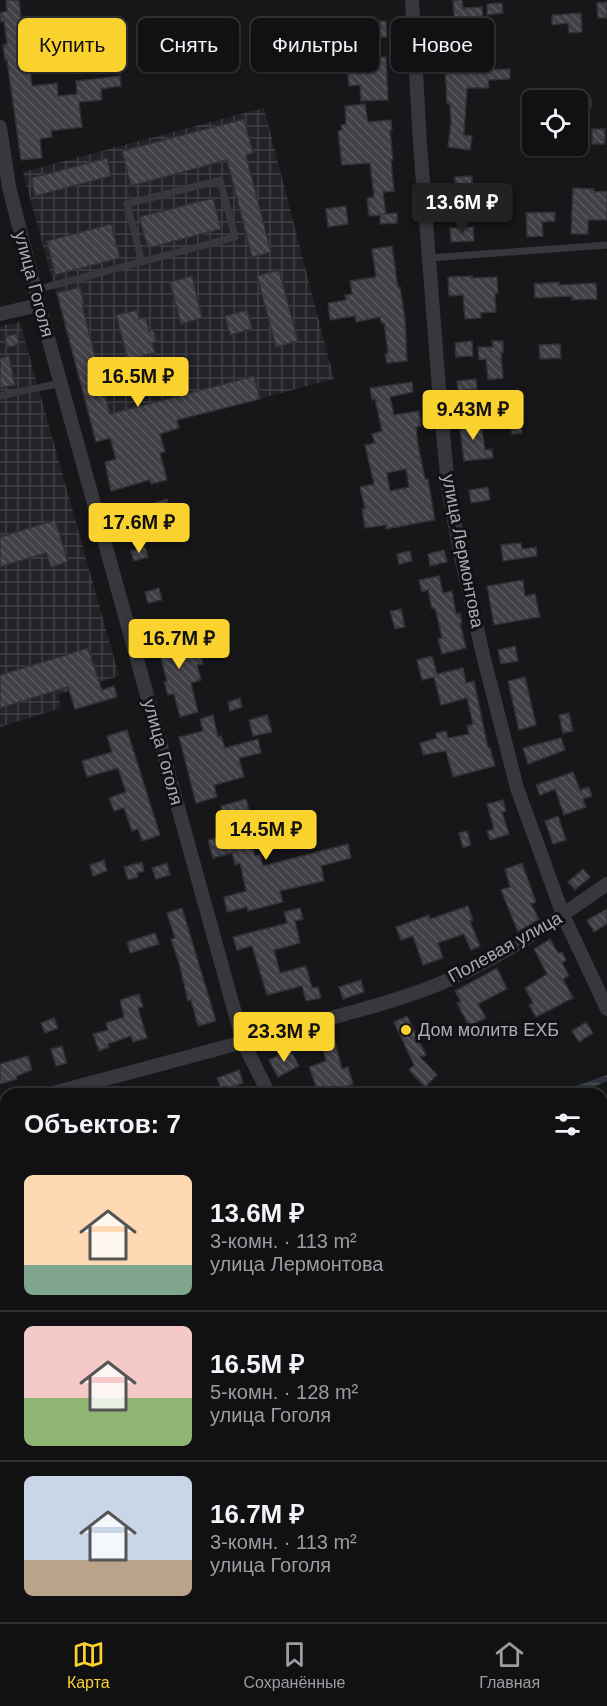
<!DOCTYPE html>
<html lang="ru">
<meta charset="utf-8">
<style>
:root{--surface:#111013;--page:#1e1e21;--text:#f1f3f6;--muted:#9c9da0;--line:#303033;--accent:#fad22d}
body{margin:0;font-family:Arial,sans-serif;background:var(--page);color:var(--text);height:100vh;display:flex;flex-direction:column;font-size:22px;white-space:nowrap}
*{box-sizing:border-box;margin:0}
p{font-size:20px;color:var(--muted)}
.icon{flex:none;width:33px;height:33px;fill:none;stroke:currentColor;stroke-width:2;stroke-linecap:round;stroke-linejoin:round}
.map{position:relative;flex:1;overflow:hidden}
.side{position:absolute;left:0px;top:1088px;width:608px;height:536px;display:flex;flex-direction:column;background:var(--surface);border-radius:18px 18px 0 0;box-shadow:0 2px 4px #0004,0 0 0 2px var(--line)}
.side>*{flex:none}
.banner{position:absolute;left:18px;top:18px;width:572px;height:54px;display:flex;gap:12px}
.tools{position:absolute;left:522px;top:90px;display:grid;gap:12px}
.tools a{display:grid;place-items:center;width:66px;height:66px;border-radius:9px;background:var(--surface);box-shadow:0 2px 4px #0004,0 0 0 2px var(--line);font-size:30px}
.price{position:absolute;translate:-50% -51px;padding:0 14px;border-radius:6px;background:var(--accent);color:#111;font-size:20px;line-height:39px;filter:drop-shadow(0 2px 3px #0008)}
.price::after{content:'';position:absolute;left:50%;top:36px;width:18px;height:14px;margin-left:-9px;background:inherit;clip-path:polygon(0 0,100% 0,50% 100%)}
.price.selected{background:#222;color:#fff}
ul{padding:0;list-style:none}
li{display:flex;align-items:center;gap:18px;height:150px;padding:0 24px}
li+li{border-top:2px solid var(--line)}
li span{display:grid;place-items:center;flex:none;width:168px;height:120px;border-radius:9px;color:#555}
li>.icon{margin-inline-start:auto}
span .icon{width:72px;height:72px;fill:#fffc;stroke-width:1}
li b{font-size:26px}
h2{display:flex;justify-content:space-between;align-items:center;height:72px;padding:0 24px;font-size:26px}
.tag{padding:0 21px;border-radius:9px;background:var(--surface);box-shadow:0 2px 4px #0004,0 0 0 2px var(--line);font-size:21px;line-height:54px}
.tag.selected{background:var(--accent);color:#111}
.dock{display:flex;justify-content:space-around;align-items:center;height:84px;border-top:2px solid var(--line);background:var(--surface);font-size:16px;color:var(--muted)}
.dock a{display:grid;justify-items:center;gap:3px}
.dock .selected{color:var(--accent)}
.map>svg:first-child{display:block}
</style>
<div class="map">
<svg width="607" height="1622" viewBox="0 0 607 1622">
<defs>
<pattern id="industrial-grid" width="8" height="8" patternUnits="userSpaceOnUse" patternTransform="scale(1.5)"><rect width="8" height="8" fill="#232226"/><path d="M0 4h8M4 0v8" fill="none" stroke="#403f43"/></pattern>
<pattern id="water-rules" width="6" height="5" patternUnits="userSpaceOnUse" patternTransform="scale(1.5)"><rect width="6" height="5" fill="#2c333d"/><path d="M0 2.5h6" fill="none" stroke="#484e57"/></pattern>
<pattern id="building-back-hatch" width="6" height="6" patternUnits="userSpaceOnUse" patternTransform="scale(1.5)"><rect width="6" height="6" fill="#414046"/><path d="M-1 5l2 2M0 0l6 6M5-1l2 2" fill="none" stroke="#5a595f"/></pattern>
</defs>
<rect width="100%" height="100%" fill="#171619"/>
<!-- industrial -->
<g fill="url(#industrial-grid)">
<polygon points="264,108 334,379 96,442 23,172"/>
<polygon points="20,322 119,676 58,695 61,708 0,727 0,326"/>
</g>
<!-- water -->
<polygon fill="url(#water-rules)" points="607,1075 607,1081 580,1093 563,1093 573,1087"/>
<!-- building -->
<g fill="url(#building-back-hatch)" stroke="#313035" stroke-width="1.5" fill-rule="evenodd">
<polygon points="6,0 19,0 22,26 27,25 30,46 45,44 47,59 29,61 32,86 57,83 58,96 77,94 76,81 120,76 121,86 101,89 102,100 79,102 82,127 51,131 52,137 40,139 42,158 21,160 7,60 5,60 3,45 7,44 4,21 1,22 0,13 7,11"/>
<polygon points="453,0 462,0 463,8 482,7 483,18 472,19 477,65 488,64 488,70 510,69 510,79 488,80 489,88 467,88 464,135 472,136 470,150 448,147 451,122 450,104 447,104 445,67 450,67 446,26 455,25"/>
<polygon points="607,2 607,18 598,18 597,3"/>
<polygon points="502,3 503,13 487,15 487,4"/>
<polygon points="581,13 582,32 569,33 568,23 552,25 552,15"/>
<polygon points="386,21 387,37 367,38 366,22"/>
<polygon points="321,24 322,48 289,50 289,52 279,53 278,31 296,30 296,26"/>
<polygon points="73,44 74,55 64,56 63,45"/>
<polygon points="386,57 388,100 361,101 360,85 349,86 347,65 365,63 365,58"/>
<polygon points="591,98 591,107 578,108 578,99"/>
<polygon points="365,104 368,122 391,120 392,130 390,130 393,160 391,160 394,191 383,192 386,214 383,214 397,213 397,223 380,224 380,215 369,216 367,198 374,197 370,163 342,165 338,131 342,130 341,125 346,124 345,106"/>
<polygon points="244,119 253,153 246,155 271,252 252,257 227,160 131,186 122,151"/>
<rect x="592" y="129" width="13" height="15"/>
<polygon points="107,158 111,176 35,196 31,178"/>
<polygon points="472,176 472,196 443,196 443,186 455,185 455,177"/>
<polygon points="573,188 594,189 594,192 607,191 607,220 588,220 588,234 571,234"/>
<polygon points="213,198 221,229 148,248 139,217"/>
<polygon points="346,206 348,224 328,227 326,209"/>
<polygon points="555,212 555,221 542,222 543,236 527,237 526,213"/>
<polygon points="111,224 120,258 55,275 47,241"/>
<polygon points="473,227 474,241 451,242 450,228"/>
<polygon points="392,246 398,288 400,287 405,319 407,361 387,363 385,354 388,353 384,323 381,323 380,317 356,322 355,316 330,320 328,303 346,300 345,295 352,294 350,281 376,277 372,249"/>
<polygon points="279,270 298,341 276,347 257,276"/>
<polygon points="192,276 202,318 181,324 170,282"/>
<polygon points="472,276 472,278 497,277 498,293 495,294 496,312 481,313 481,318 465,319 463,295 449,296 448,277"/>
<polygon points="559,282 559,285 596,283 597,299 572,300 572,296 535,298 534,284"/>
<polygon points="80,287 84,304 82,305 110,414 254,376 260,399 177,420 179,428 160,434 165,452 160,453 167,480 151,484 150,480 111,491 105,462 116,459 110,438 96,442 57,293"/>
<polygon points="137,310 139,319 146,317 149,331 153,330 157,342 152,343 155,353 128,360 116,315"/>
<polygon points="247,310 252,329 230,335 225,316"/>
<polygon points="17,334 19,345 7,347 5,336"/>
<polygon points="472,341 473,356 456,357 455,343"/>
<polygon points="492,341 503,341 503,353 501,353 503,378 488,380 486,359 479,360 478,347 493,347"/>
<polygon points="560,344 561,358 540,359 539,345"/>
<polygon points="9,356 15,385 0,388 0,358"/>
<polygon points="476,379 477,389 458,391 457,381"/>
<path d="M 412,382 L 413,392 L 390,397 L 394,415 L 419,411 L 421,426 L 416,427 L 418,445 L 425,479 L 428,479 L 435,520 L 386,529 L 386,525 L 365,528 L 362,509 L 365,509 L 360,487 L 374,484 L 365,445 L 375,443 L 372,434 L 382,431 L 375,399 L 372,400 L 370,388 ZM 406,469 L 409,487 L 390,491 L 387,473 Z"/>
<polygon points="480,418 485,450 492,449 493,458 464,461 459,421"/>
<polygon points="520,420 522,433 512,434 511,421"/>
<polygon points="488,487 490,500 471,503 469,490"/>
<polygon points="167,499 170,511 127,525 124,513"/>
<polygon points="55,520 68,562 51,567 46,553 0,567 0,537"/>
<polygon points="521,543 522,549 536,547 537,556 503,561 501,545"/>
<polygon points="145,547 148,557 134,561 131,551"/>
<polygon points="444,550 447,562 430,566 428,554"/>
<polygon points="410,551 412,561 399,564 397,554"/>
<polygon points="439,576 443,593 452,591 456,614 460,613 462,623 460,623 466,648 442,654 438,639 442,638 435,608 432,609 428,590 422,592 419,580"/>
<polygon points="523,580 525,596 535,594 540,617 494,625 487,586"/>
<polygon points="159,588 162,600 148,603 145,592"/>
<polygon points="401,609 405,627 395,629 390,611"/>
<polygon points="172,624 180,654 199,649 203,664 197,665 201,680 191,683 198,712 180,717 174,694 168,695 164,682 167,681 153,629"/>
<polygon points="515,646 518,661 501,664 498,650"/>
<polygon points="88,648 102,690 114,686 117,697 75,709 68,687 0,708 0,675"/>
<polygon points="432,656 437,674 463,668 466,683 474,681 488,748 490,748 495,766 453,777 446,751 423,755 420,743 437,738 436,733 446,731 448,738 469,734 467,726 473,724 467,698 441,705 434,677 422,680 417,660"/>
<polygon points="525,677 536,725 519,730 508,681"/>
<polygon points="240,698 242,707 230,711 228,702"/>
<polygon points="569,713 573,731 563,733 559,715"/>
<polygon points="213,715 218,737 221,736 225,748 258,739 261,753 239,758 244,777 214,785 217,797 196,803 179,737 203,731 200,719"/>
<polygon points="267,715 272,732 253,736 249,720"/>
<polygon points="127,730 160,835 142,841 138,829 132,831 124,808 114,811 109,798 126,792 118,768 87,777 82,761 112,752 107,736"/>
<polygon points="561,738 565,750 528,764 523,748"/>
<polygon points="573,772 580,790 589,787 592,796 583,799 586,807 564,815 555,789 540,795 536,785"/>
<polygon points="246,799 252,822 276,816 279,830 250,838 255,856 260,855 263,866 348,844 351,858 321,866 324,881 280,891 283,902 248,911 247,907 227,912 224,897 246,891 240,863 235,865 232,853 213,858 208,840 228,835 221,806"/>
<polygon points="503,800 506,811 502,812 509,834 490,840 487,831 494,829 487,804"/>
<polygon points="558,816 566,840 553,844 545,821"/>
<polygon points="467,831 471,845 463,848 459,833"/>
<polygon points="104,860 107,871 93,876 90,865"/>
<polygon points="142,862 144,871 137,873 138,877 128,880 124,867"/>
<polygon points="167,863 170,875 156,879 152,868"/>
<polygon points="522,863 536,902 531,904 539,919 518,932 501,890 510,887 505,869"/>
<polygon points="583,869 590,877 575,890 568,882"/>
<polygon points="468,906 473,920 470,921 480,946 471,950 464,934 438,943 443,958 423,965 413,936 401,940 396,927 429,915 430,919"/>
<polygon points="182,908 216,1021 198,1026 191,1000 188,1001 179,963 171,939 175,938 167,913"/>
<polygon points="300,908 303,919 295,921 300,943 274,950 280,973 306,966 312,988 318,987 321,998 306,1001 302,986 267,995 252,946 237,950 233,937 287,923 284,912"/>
<polygon points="607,909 607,924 594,932 587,920"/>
<polygon points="155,933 159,944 130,953 127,942"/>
<polygon points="550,939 558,953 562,952 566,960 562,963 569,976 563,979 573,998 536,1017 529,1005 533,1003 525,988 547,974 534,949"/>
<polygon points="497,968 507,989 478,1004 486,1018 469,1026 457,1003 461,1002 455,991"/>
<polygon points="361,980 364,992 343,999 339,987"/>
<polygon points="139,994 143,1007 138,1008 147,1038 133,1042 131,1036 108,1044 109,1047 99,1051 93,1034 108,1030 106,1023 124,1017 120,1000"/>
<polygon points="407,1016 426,1055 420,1057 437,1075 425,1087 409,1070 414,1065 394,1022"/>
<polygon points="54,1018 58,1028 45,1033 41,1023"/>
<polygon points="586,1022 593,1033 579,1042 572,1031"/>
<polygon points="334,1038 342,1069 348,1067 353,1084 325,1094 319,1094 309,1067 326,1061 321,1041"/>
<polygon points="62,1046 67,1063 56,1066 51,1049"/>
<polygon points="290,1049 299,1066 278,1077 269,1060"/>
<polygon points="28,1056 32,1070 16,1076 17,1079 0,1084 0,1064"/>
<polygon points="239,1070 243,1083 222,1090 217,1078"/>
</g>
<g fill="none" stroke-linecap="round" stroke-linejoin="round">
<!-- service -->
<g stroke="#37373e" stroke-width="7">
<polyline points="429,258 607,245"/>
<polyline points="35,290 235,237 220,180 127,204 142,262"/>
<polyline points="0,396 61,383"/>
</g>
<!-- minor -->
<g stroke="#37373e" stroke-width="14">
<polyline points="412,0 420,144 439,388 448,487 460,552 483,655 517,788 563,915 607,1009"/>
<polyline points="0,127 9,187 39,305 243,1042 269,1094"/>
<polyline points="0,314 39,305"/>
<path d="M 49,1094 C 136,1071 222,1048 309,1024 C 352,1012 397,1001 439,984 C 499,959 554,921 607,884"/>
<polyline points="0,1106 6,1105"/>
<polyline points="0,1368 6,1377"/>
<polyline points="186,1617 189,1622"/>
<polyline points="556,1617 559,1622"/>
</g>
</g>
<!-- markers -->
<circle fill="#fad22d" stroke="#121114" stroke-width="2" cx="406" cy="1030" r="6"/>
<g text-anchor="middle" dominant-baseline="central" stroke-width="6" stroke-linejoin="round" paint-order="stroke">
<!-- street labels -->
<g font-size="18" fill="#a8abb9" stroke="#121114">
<text transform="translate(34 284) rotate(75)">улица Гоголя</text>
<text transform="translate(463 551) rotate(79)">улица Лермонтова</text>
<text transform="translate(163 752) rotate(75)">улица Гоголя</text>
<text transform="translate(505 947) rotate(-29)">Полевая улица</text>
</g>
<!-- poi labels -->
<g font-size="18" fill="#a8abb9" stroke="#121114" text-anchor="start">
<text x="418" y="1030">Дом молитв ЕХБ</text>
</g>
</g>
</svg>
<div class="tools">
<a><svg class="icon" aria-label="locate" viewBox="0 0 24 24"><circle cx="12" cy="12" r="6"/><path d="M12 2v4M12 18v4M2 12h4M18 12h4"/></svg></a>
</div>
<b class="price selected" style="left:462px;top:234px">13.6M ₽</b>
<b class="price" style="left:138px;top:408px">16.5M ₽</b>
<b class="price" style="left:473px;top:441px">9.43M ₽</b>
<b class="price" style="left:139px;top:554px">17.6M ₽</b>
<b class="price" style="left:179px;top:670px">16.7M ₽</b>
<b class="price" style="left:266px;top:861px">14.5M ₽</b>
<b class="price" style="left:284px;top:1063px">23.3M ₽</b>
<div class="banner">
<a class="tag selected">Купить</a>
<a class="tag">Снять</a>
<a class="tag">Фильтры</a>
<a class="tag">Новое</a>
</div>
<section class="side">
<h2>Объектов: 7<svg class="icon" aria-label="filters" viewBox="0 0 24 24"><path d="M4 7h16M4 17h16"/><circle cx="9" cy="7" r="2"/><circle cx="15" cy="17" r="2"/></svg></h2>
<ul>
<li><span style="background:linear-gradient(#ffd9b3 75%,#7fa58c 0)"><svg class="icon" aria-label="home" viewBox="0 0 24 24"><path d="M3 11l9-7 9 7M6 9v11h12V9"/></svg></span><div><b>13.6M ₽</b><p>3-комн. · 113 m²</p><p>улица Лермонтова</p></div></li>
<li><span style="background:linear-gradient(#f6c9c9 60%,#8fb573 0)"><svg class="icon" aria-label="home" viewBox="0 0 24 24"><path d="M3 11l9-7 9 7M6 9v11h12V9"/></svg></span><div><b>16.5M ₽</b><p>5-комн. · 128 m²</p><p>улица Гоголя</p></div></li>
<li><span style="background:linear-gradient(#c9d6e8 70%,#b9a48a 0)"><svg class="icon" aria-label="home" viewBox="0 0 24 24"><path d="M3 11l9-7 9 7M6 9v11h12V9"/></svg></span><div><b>16.7M ₽</b><p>3-комн. · 113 m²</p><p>улица Гоголя</p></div></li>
</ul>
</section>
</div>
<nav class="dock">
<a class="selected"><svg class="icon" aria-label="map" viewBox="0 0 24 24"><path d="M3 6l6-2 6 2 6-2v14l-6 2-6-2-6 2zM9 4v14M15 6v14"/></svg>Карта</a>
<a><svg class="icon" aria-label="saved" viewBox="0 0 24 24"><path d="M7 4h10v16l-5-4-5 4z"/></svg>Сохранённые</a>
<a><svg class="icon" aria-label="home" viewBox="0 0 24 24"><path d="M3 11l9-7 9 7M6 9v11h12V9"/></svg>Главная</a>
</nav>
